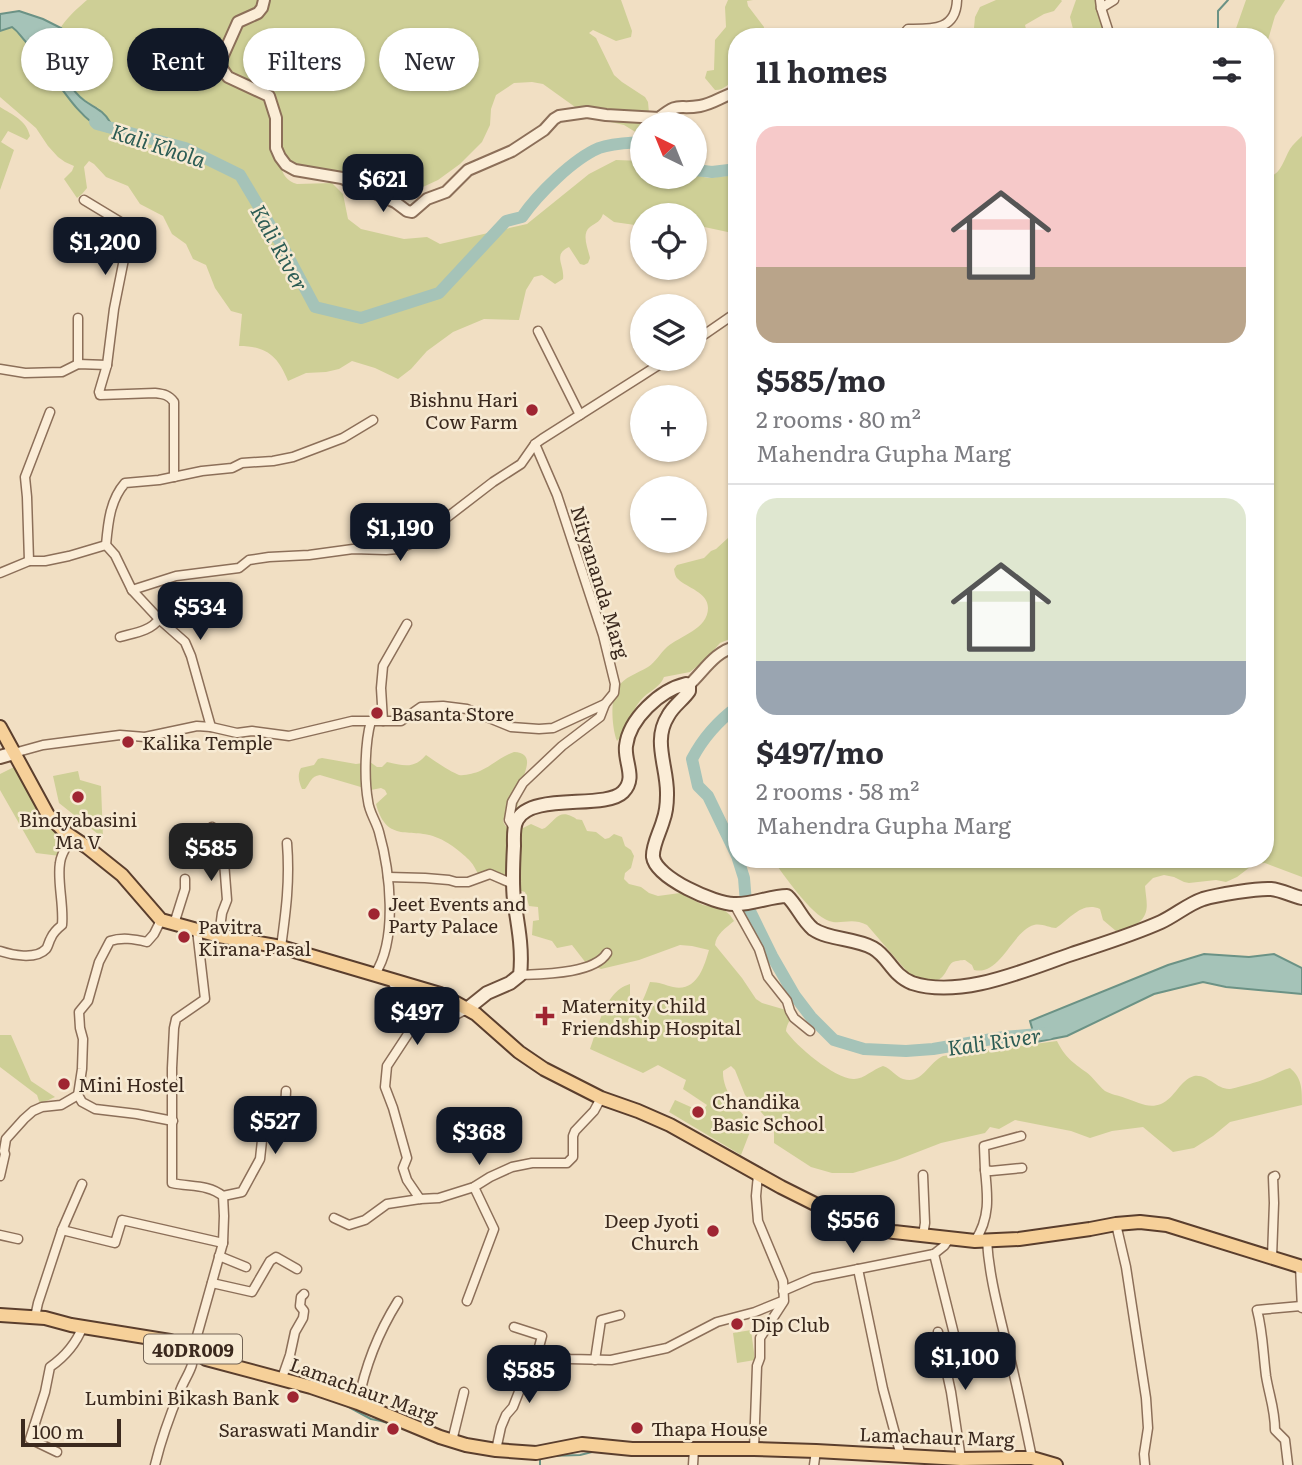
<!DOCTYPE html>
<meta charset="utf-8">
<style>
:root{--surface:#fff;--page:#f7f7f7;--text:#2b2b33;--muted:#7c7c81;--line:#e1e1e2;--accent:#111827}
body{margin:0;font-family:Literata,serif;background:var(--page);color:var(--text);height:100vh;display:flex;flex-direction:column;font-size:26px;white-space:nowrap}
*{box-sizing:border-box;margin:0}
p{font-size:23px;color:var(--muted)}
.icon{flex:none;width:38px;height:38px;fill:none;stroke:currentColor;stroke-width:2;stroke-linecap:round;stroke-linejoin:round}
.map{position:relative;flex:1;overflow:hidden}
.side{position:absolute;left:728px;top:28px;width:546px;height:840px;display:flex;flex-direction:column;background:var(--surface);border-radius:28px;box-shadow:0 2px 5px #0004}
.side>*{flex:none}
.hud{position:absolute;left:21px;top:28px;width:602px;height:63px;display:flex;gap:14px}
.needle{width:46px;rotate:317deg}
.tools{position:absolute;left:630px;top:112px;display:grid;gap:14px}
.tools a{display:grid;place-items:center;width:77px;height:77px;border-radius:50%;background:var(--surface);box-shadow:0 2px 5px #0004;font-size:35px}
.scale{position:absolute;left:21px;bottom:18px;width:100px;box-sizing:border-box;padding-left:7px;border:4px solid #3b291e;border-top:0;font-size:19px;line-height:24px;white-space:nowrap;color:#3b291e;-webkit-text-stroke:5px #f7ead3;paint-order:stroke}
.price{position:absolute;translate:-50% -60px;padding:0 16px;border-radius:14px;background:var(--accent);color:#fff;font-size:23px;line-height:46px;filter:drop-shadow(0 2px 4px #0008)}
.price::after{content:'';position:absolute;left:50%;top:42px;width:21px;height:16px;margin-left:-10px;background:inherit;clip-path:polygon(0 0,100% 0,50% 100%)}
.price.selected{background:#222;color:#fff}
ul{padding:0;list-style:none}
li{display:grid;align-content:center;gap:14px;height:371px;padding:0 28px}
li+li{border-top:2px solid var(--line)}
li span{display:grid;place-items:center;height:217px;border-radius:21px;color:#555}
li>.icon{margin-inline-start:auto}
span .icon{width:126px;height:126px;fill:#fffc;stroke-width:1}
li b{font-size:30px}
h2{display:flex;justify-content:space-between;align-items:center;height:84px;padding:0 28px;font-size:30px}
.tag{padding:0 24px;border-radius:32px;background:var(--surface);box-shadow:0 2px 5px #0004;font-size:24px;line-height:63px}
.tag.selected{background:var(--accent);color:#fff}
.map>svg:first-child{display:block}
</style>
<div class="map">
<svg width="1302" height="1465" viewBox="0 0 1302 1465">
<rect width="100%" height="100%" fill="#f1dfc3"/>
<!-- green -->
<g fill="#cecf96">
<path d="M 87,0 L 621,0 L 632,31 L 631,37 L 616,41 L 593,30 L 589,33 L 596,38 L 614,75 L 622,82 L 645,97 L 648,102 L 649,113 L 655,124 L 642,124 L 642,136 L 624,125 L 589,117 L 543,84 L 532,82 L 514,83 L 496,95 L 491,109 L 490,125 L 482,142 L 460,164 L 438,180 L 412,192 L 406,194 L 379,185 L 280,165 C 283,174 286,181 297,184 L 332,183 L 343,194 L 348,219 L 361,229 L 404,239 L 427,237 L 440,244 L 527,224 L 589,174 L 616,160 L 642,161 L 642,177 L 695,177 L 695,175 L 708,178 L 737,175 L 737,234 L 695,225 L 695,215 L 642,215 L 642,230 L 635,225 L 614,222 L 603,214 C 600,222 597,222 590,227 C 581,234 588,248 590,258 L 588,263 L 584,265 L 580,264 L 569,247 C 552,255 565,265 563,279 L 555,284 L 542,275 L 534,277 L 526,290 L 519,320 L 484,319 L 453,332 L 427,351 L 411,369 L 398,379 L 375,368 L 352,361 L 339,369 L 326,372 L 306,373 L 288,381 C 278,356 266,346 239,346 L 242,314 L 231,311 L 215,288 L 206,265 L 193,259 L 186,244 L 172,234 L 163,216 L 140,204 L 128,186 L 106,177 L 94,164 L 89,161 L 84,167 L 87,188 L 82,194 L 77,198 L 64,179 L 72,171 L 74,166 L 65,162 L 58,157 L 48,146 L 36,128 L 0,97 L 0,31 L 12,27 C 27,37 43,63 54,79 C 61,89 70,99 78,109 L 100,109 C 87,102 75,95 67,80 C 65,77 65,73 63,70 C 60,65 56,61 54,56 C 49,33 72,13 87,0 Z"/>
<path d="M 728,0 L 753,0 L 747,1 L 748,6 L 764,27 L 763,37 L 751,37 L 748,35 L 744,37 L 737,37 L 737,75 C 730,82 726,90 715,90 L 705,78 L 707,71 L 714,70 L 715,40 L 726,27 L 725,7 Z"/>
<polygon points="996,0 1061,0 1062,1 1054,11 1044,14 1025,25 1028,37 967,37 974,28 975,17 980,7"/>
<polygon points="1076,0 1101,0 1104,37 1075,37 1070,17"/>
<polygon points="1246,0 1285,0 1275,16 1265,50 1265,37 1233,37"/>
<path d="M 0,107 C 13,115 26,120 30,136 L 27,140 L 8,131 L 1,142 L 14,150 L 0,190 Z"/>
<path d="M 1302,136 L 1302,877 L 1265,863 L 1254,864 L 1237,877 L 1226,882 L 1216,880 L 1189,883 L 1184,882 L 1174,877 L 1164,875 L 1153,878 L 1145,886 C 1146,901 1151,913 1138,923 C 1130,929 1126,930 1116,931 L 1103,920 L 1100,909 C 1082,901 1070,919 1056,928 C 1049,928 1042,923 1034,925 C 1012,931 1001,976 974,970 L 972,965 L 965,960 C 962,960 955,961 953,962 C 948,965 947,972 943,976 C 936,985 919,980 910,975 L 867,925 C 852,917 841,925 829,921 C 810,914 785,876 772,859 L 1265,859 L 1265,178 C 1281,176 1283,161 1290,149 C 1293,144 1298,140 1302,136 Z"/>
<path d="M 737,521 L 737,636 L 720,643 L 706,659 L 690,672 L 664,677 C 660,688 648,691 640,701 C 630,713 628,731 617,741 C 612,728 610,700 617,688 C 624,677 638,673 648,667 C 656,662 660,653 667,647 C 680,636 708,629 708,608 C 708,592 687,588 678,579 C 675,576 675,574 674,569 L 677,565 L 704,558 L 711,551 L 716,549 L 728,538 Z"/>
<path d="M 514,752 C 538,753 522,776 520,788 C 519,794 519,805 516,810 C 513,815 511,815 507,816 L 503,820 C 504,827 509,829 515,832 L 531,824 L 542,829 L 545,828 C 554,821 559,810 571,816 C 582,821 570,818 582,820 L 587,831 L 596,832 L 605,839 L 609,838 L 614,834 L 622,837 L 625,846 L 631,850 L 634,856 L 631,868 L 625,873 L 624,879 L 629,884 L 641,887 L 649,893 L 658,896 L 680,893 L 703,905 L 723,909 L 730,915 L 734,921 C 726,928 716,934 715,945 L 742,978 L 756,999 L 762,1003 L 786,1010 C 794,1022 787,1020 786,1031 C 796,1046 834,1078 853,1079 C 863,1080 873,1069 883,1066 C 892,1069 896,1077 903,1079 C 922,1085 928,1063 943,1056 L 1057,1041 C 1065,1057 1072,1062 1086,1072 C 1093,1077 1098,1085 1105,1091 C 1112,1095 1118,1095 1125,1098 C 1138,1102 1148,1109 1161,1104 C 1175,1098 1180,1080 1194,1076 C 1208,1074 1216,1089 1229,1089 C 1233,1089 1261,1081 1265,1079 C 1274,1076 1281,1070 1290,1068 C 1302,1078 1302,1089 1302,1105 L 1230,1122 L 1213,1136 L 1194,1148 L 1173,1152 L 1143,1127 L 1112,1131 L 1090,1138 L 1071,1131 L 1015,1120 L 999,1129 L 990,1127 L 985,1133 L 941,1143 L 897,1160 L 853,1173 L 832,1173 L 811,1167 L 774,1143 L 774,1126 L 745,1095 L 735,1070 L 731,1066 L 723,1071 C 722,1090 739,1113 753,1124 L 741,1155 L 669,1112 L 675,1100 L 702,1112 L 707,1105 L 683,1089 L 686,1080 L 658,1065 L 643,1073 L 590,1049 C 598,1027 605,991 630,984 L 630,995 L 625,1013 L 627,1014 C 641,1011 645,995 650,982 C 659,982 665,985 673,987 C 697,992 704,967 709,950 L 692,946 L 680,945 L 639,960 L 601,969 L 586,963 L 572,945 L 557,948 L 552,941 L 532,935 L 533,921 L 539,920 L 538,907 L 529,906 L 525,892 L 501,885 L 497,878 L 479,875 C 476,871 474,865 470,861 C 464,854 447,841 438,838 C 411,826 387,845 376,804 L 387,794 L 385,790 L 381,788 L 371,790 L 320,775 C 311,776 310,783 305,789 L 302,789 C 299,782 297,775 301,768 L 314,765 L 318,759 L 322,758 L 356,764 L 370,762 L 377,767 L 382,767 L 387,762 C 404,766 414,769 426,755 C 433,760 451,772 459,775 C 465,776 475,773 480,771 C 493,765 500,757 514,752 Z"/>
<polygon points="14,767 48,823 69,841 60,856 36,853 0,790 0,774"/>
<polygon points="78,771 80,780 101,786 103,838 59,803 53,776"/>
<polygon points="0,1035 11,1035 31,1081 55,1097 40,1104 37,1095 0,1067"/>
<polygon points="751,1330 755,1360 737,1363 733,1333"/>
</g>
<!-- water -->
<g fill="#a5c3b8" stroke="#6b9285" stroke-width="2">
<path d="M 19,11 L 43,19 L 61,28 C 57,37 52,46 54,55 C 55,61 60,65 63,69 C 65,73 65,77 67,80 C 71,87 78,96 85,101 C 95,108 103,110 110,122 L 106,131 C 73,117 51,67 26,42 C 21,37 19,32 12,27 L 0,31 L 0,14 Z"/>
<polygon points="1204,954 1249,957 1274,954 1302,968 1302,994 1226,987 1203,982 1154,994 1067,1036 1036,1042 1030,1021 1168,965"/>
</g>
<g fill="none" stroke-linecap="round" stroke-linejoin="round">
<!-- stream -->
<g stroke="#6b9285" stroke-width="2">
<polyline points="1218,37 1218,11 1228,0"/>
<polyline points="345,1405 371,1419 381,1421 401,1427"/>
<polyline points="550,1456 580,1455 596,1451"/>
<polyline points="540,1465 540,1458"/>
</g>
<!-- river -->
<g stroke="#a5c3b8" stroke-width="12">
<path d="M 95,122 L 97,124 L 185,148 L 240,175 L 283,247 L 315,307 L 361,318 L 439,293 L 506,221 L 522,217 C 538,194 573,159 599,148 C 612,143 628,143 642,142"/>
<polyline points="695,170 712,172 737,169"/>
<path d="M 737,707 C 718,721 703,738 692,759 L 698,786 L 708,796 L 737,856"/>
<polyline points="738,859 744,878 746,903 772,956 795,996 811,1017 834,1040 864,1049 906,1051 933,1049 1004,1037 1049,1033"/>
</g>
<!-- minor casing -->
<g stroke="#8c6f59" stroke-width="11">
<g id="minor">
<polyline points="1100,0 1101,8 1110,36"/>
<polyline points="1101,8 1114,0"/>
<path d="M 901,37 L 908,29 C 931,29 956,31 957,0"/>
<path d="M 84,200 L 127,226 L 129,234 L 114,309 L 107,365 L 99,392 L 100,395 L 155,393 C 164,394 169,395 174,402 L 174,477"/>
<polyline points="78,318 78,364"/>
<polyline points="538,331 580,415"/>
<polyline points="695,341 737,312"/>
<polyline points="0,369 25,373 62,372 78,364 107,365"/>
<polyline points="106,545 115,555 132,590 176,576 239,568 249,560 269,557 309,555 353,549 386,550 398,549 415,542 493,482 521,464 535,444 542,439 668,359"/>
<path d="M 106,545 C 108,523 110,500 125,483 L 159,480 L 202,471 L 232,468 L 242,463 L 273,461 L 293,457 L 343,438 L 373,420"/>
<polyline points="29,561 27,497 25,477 50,412"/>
<polyline points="0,573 29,561 45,561 69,556 106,545"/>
<polyline points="132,590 159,619 185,642 191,656 211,727"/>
<path d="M 120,637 C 134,633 151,631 159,619"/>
<path d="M 371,721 C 365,742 364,779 368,801 C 369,812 376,821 379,832 C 390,871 398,939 375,974"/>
<polyline points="383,721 381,688 383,666 407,624"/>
<polyline points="14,753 43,745 120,735 145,737 197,726 211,727 237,733 252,731 289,736 352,721 401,721 421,707 443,706 467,709 511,727 539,729 553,728 605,704 614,693 615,684 603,635 557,495 535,444"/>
<polyline points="515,824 512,825 509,820 512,802 523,783 562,746 600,717 605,704"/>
<polyline points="212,827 223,849 227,900 222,913 219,936"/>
<polyline points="388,877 425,878 449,880 456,882 468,882 490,874 513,884"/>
<polyline points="734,904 759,949 768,977 787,1001 790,1011 794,1018 810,1031"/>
<path d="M 161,920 L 154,934 L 147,942 C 134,939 122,937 110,941 L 99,962 L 88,1001 L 79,1012 L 80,1028 L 83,1039 L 82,1069 L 78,1095 L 82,1102 L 95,1109 L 137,1114 L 173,1121"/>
<polyline points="174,924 185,889 185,879"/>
<path d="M 281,947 C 286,911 290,880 287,843"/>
<path d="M 0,951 C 11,955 36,960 46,949 C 48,947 49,941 51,938 C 53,933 57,929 62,925 C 64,905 57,881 60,863 C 61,853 67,846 72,837"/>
<path d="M 520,975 C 543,974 594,974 607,953"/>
<polyline points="391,979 396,989 402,1014 410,1031"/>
<polyline points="985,1170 984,1146 1021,1136"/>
<polyline points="0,1176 5,1154 4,1151 6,1139 24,1119 33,1111 42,1107 61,1105 78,1095"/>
<polyline points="223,1196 242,1192 260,1159 263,1131 284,1130 286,1091"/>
<polyline points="420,1199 407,1180 403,1168 407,1158 393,1108 385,1087 387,1066 410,1031 438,1024 467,1009"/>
<polyline points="334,1218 349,1225 365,1220 387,1204 420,1199 439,1198 474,1187 490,1177 512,1167 532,1163 567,1163 573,1157 573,1136 575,1131 594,1111 601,1098"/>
<polyline points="1116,1224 1126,1267 1146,1398 1148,1428 1144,1454 1145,1465"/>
<polyline points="62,1230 115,1243 122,1220 223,1243"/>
<polyline points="0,1235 18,1239"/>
<polyline points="923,1235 925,1223 923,1175"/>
<path d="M 975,1241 C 990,1218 988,1197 985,1170 L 991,1171 L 1022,1168"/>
<path d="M 987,1241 C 989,1275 998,1308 1006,1342 C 1016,1380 1024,1419 1032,1458"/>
<polyline points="934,1254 955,1338"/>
<polyline points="219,1256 246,1267"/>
<polyline points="1272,1257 1274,1203 1273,1177 1275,1176"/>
<polyline points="1300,1266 1302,1308"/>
<polyline points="858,1269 883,1389 901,1456"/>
<polyline points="212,1283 252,1292 270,1261 276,1257 297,1269"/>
<polyline points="783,1291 813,1278 934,1254 944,1246 949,1239"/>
<polyline points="467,1301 494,1229 474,1187"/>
<polyline points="35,1317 38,1303 62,1230 82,1184"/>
<polyline points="938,1332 951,1392 961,1459"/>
<polyline points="537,1354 570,1359 611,1360 667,1348 717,1322 755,1312 782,1301"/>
<polyline points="595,1360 601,1320 620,1315"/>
<polyline points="282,1378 290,1355 295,1332 303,1318 304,1311 300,1306 301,1297 304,1294"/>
<path d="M 358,1403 C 365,1366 378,1333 398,1301"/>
<polyline points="452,1441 464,1392"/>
<polyline points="754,1449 757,1366 760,1358 760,1338 784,1301 783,1281 758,1221 756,1196 758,1175"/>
<polyline points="496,1450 501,1427 506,1415 513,1407 522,1384 536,1358 542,1336 514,1327"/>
<path d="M 57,1452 L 30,1439 L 45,1392 L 50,1367 C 66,1356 76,1344 83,1326"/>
<path d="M 155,1465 C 161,1440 170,1415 180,1391 C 186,1375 195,1368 193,1350 L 223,1243 L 224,1216 L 223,1196 C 208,1184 190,1187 172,1183 L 172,1068 L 174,1028 L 176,1019 L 205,999 L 197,930"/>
<polyline points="693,1465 694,1449"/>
<polyline points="814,1465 816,1451"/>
<path d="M 1288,1465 L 1285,1440 L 1275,1430 C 1275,1409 1269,1395 1266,1376 C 1263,1353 1263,1332 1257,1310 L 1301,1306"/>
</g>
</g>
<!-- tertiary casing -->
<g stroke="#8c6f59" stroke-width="14">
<g id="tertiary">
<path d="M 264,0 L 262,8 L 258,13 L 238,22 L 221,60 L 221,67 L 228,77 L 269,96 L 276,118 L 276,148 L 280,157 L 286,165 L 295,170 L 342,178 L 395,202 L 407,211 L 412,212 L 427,199 L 446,192 L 468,170 L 512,151 L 544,130 L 554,119 L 559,116 L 587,112 L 606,115 L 659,118 C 680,101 677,110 700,106 C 713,104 724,95 737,92"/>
<polyline points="737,133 737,143"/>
<path d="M 689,685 C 705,670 714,652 737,646"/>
</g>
</g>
<!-- secondary casing -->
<g stroke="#6e503c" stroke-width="16">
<g id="secondary">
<polyline points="0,757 14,753"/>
<path d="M 467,1009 L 487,993 L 510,983 L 520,975 C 523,950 518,925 514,900 C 512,882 513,864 514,846 C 514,838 513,827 517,820 C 531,792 605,810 623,792 C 637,778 624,762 626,746 C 629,719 660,690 686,684 L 689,685 L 689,691 C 683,700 673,706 668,716 C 652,741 668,768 667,795 C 667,803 666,813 663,821 C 660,832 652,846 653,857 C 656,878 715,904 734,904 C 752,905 770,896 787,896 C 797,905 802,920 813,929 C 829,940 855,938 873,948 C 889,957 892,975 912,983 C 961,999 1025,970 1072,954 C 1102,944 1132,935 1161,922 C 1176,915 1188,904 1203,899 C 1216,895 1258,888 1271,889 C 1282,890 1292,896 1302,898"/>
</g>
</g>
<!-- primary casing -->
<g stroke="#5a3e2d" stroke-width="16">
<g id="primary">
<polyline points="0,727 48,815 66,833 87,847 122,875 161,920 219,936 281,947 440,994 476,1014 519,1052 544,1069 601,1098 638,1111 670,1125 781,1187 843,1218 870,1228 894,1232 975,1241 1019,1239 1090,1229 1116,1224 1140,1222 1167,1225 1302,1267"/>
<polyline points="0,1315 45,1318 71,1325 170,1341 193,1350 206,1359 311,1387 358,1403 440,1437 466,1445 496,1450 536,1453 582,1444 632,1449 754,1449 816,1451 961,1459 1018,1458 1032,1458 1056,1465"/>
</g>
</g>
<!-- minor -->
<use href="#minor" stroke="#fbedd7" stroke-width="8"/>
<!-- tertiary -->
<use href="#tertiary" stroke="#fbedd7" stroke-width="10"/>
<!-- secondary -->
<use href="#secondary" stroke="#fbedd7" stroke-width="12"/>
<!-- primary -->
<use href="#primary" stroke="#f6d099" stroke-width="12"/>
</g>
<!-- markers -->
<g fill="#9f2532" stroke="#f7ead3" stroke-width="2.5">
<circle cx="532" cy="410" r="7"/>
<circle cx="377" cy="713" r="7"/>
<circle cx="128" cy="742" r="7"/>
<circle cx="78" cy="797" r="7"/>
<circle cx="374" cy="914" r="7"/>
<circle cx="184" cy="937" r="7"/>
<path d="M541.5 1005.5h7v7h7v7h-7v7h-7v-7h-7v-7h7z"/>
<circle cx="64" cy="1084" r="7"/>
<circle cx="698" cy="1112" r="7"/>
<circle cx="713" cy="1231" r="7"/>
<circle cx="737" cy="1324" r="7"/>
<circle cx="293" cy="1397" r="7"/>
<circle cx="637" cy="1428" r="7"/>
<circle cx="393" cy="1429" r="7"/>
</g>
<g text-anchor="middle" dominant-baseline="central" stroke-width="5" stroke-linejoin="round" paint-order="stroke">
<!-- shield labels -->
<rect fill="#f7ead3" stroke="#736354" stroke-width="2" x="144" y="1334.5" width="98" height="29" rx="5"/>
<g font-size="18" font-weight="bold" fill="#3b291e">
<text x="193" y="1349">40DR009</text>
</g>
<!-- poi labels -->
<g font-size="19" fill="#3b291e" stroke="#f7ead3" text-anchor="start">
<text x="518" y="399" text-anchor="end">Bishnu Hari<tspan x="518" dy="22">Cow Farm</tspan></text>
<text x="391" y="713">Basanta Store</text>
<text x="142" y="742">Kalika Temple</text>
<text x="78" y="819" text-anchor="middle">Bindyabasini<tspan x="78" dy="22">Ma V</tspan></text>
<text x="388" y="903">Jeet Events and<tspan x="388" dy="22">Party Palace</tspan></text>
<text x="198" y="926">Pavitra<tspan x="198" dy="22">Kirana Pasal</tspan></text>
<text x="561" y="1005">Maternity Child<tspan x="561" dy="22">Friendship Hospital</tspan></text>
<text x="78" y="1084">Mini Hostel</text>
<text x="712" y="1101">Chandika<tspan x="712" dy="22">Basic School</tspan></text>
<text x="699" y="1220" text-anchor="end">Deep Jyoti<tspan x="699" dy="22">Church</tspan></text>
<text x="751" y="1324">Dip Club</text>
<text x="279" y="1397" text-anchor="end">Lumbini Bikash Bank</text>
<text x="651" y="1428">Thapa House</text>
<text x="379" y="1429" text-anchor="end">Saraswati Mandir</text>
</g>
<!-- street labels -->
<g font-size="19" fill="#3b291e" stroke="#f7ead3">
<text transform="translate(601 582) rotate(73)">Nityananda Marg</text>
<text transform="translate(364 1389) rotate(20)">Lamachaur Marg</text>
<text transform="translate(937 1436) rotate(2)">Lamachaur Marg</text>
</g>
<!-- water labels -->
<g font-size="21" font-style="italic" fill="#2c5c54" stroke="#f7ead3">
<text transform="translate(159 144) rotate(18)">Kali Khola</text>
<text transform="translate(281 247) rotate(61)">Kali River</text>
<text transform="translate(994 1040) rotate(-8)">Kali River</text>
</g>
</g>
</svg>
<div class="tools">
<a><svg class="needle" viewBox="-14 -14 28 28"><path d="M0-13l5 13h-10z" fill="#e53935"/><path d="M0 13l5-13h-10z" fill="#7c7c81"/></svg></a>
<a><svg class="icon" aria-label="locate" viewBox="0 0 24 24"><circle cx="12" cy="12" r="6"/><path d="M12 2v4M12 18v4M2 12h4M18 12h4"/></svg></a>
<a><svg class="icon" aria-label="layers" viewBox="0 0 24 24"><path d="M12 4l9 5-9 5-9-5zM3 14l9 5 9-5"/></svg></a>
<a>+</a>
<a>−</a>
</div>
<div class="scale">100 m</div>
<b class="price" style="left:383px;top:214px">$621</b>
<b class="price" style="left:105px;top:277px">$1,200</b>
<b class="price" style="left:400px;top:563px">$1,190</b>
<b class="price" style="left:200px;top:642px">$534</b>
<b class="price selected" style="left:211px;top:883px">$585</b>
<b class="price" style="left:417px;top:1047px">$497</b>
<b class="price" style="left:275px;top:1156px">$527</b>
<b class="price" style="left:479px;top:1167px">$368</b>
<b class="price" style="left:853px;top:1255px">$556</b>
<b class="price" style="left:965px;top:1392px">$1,100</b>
<b class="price" style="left:529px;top:1405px">$585</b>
<div class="hud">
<a class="tag">Buy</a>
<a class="tag selected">Rent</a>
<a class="tag">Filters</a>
<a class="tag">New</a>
</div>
<section class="side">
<h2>11 homes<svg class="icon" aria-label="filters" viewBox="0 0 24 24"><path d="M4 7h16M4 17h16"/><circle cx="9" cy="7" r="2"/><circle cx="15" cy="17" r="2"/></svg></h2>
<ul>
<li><span style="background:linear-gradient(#f6c9c9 65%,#b9a48a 0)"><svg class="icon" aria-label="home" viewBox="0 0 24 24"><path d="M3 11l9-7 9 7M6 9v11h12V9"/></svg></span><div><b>$585/mo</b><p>2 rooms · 80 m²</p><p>Mahendra Gupha Marg</p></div></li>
<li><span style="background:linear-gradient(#dfe7d0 75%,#9aa5b1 0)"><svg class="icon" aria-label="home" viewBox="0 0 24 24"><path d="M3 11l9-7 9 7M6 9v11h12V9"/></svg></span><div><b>$497/mo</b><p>2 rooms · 58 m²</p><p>Mahendra Gupha Marg</p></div></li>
</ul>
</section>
</div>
